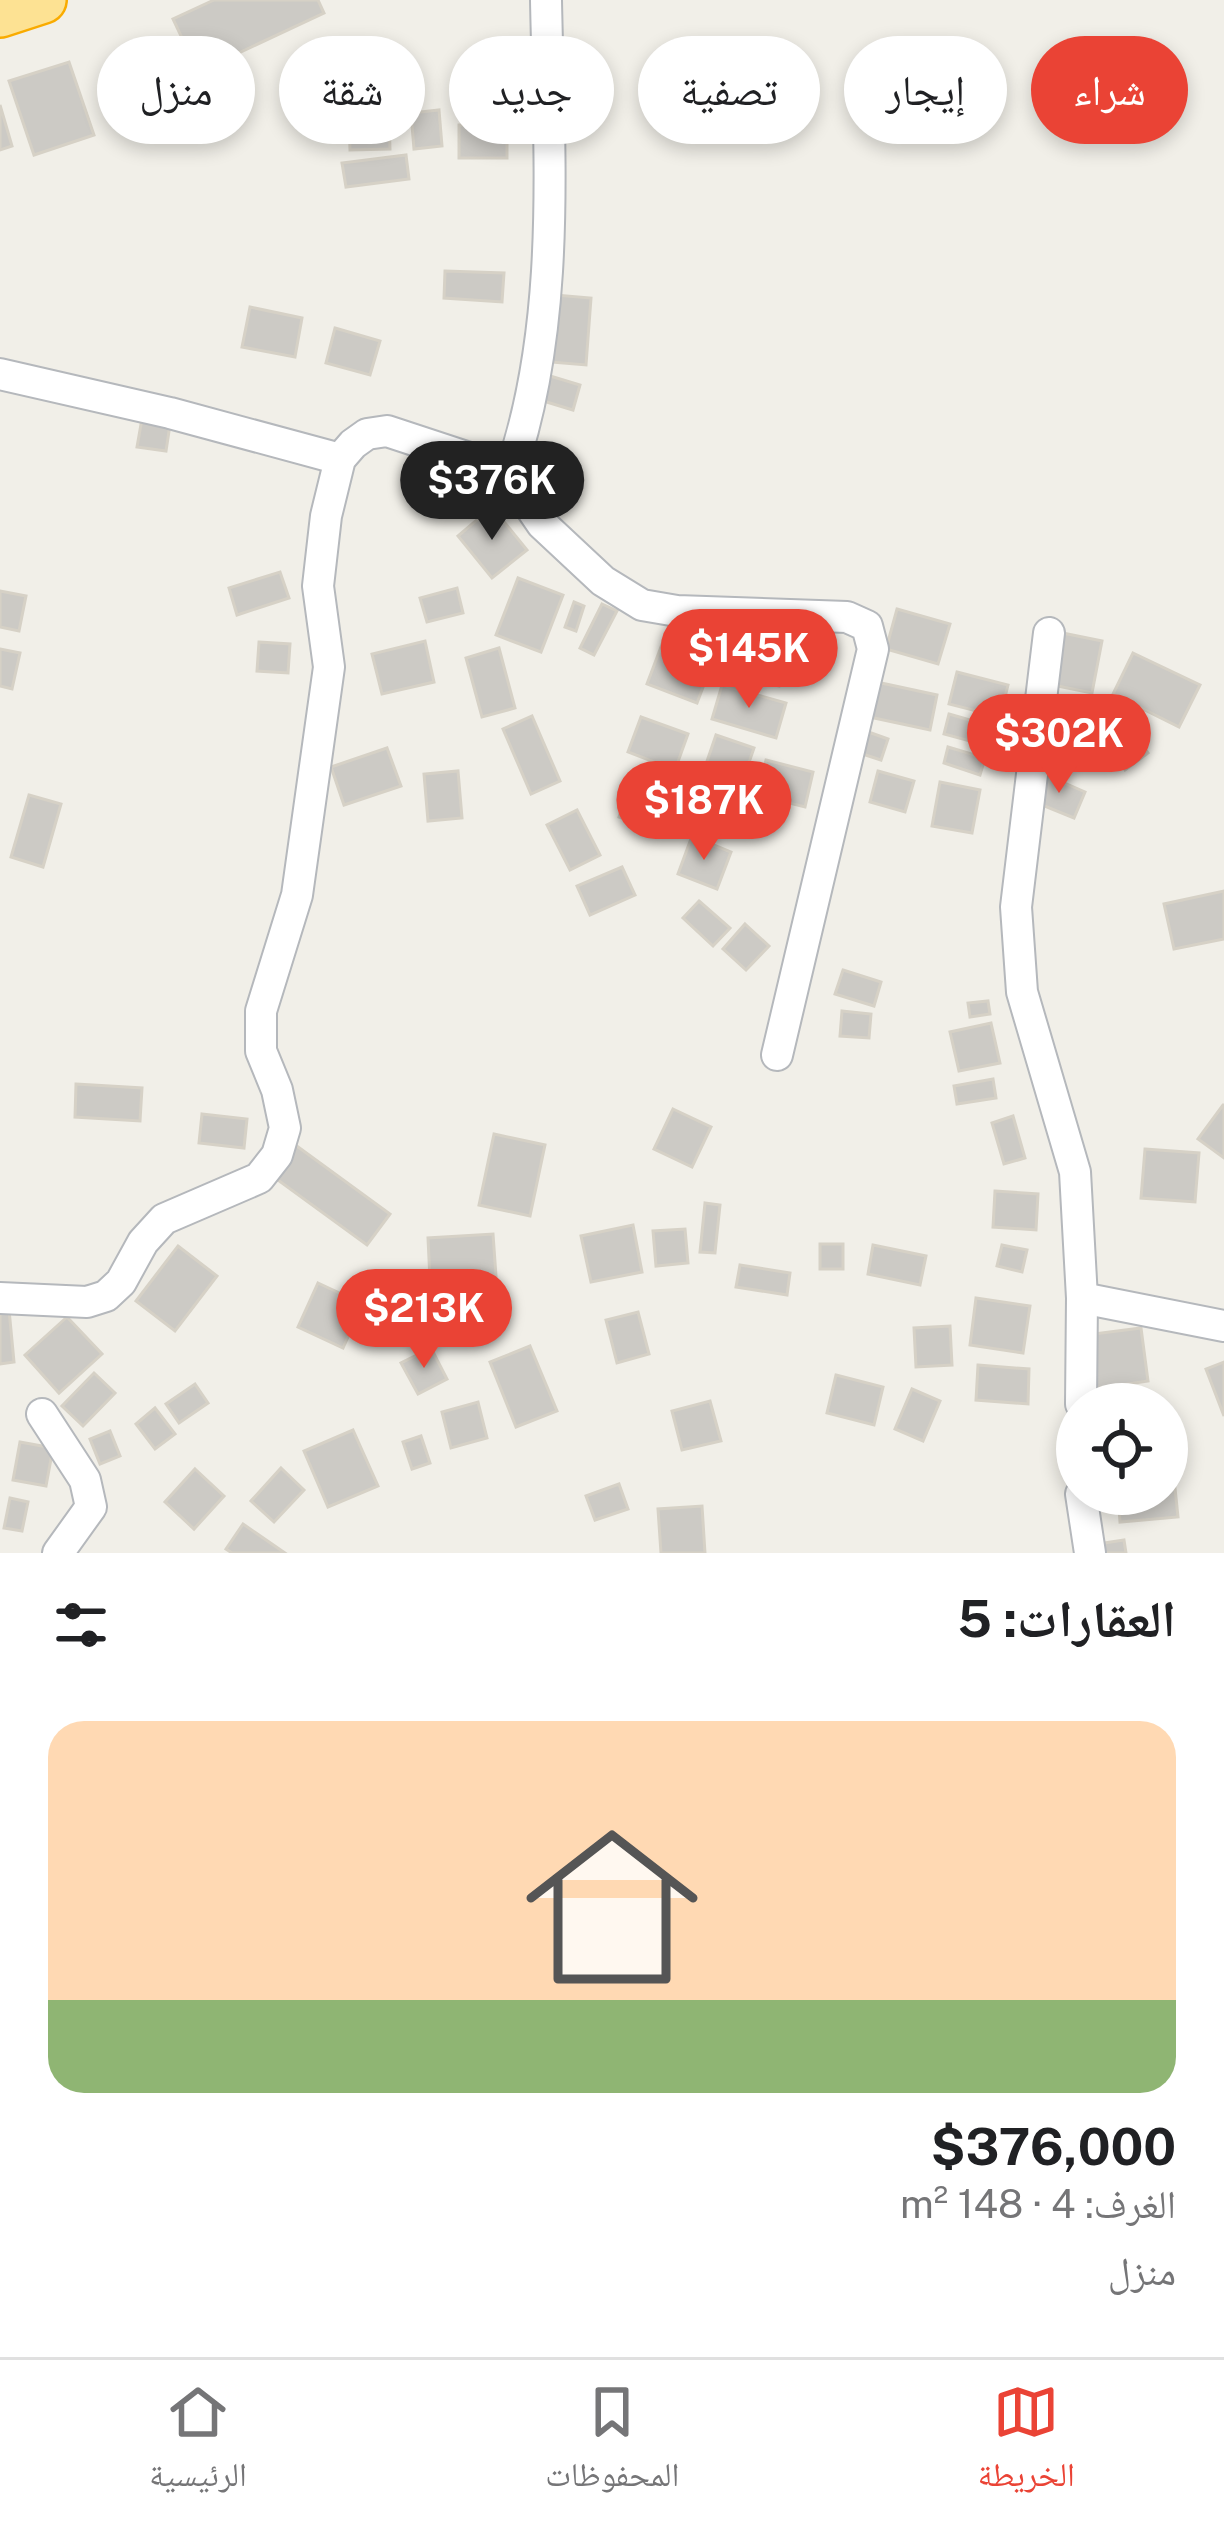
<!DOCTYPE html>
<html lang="ar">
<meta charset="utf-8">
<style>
:root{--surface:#fff;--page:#f2f2f2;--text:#202124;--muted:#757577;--line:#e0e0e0;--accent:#ea4335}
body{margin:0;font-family:"Public Sans","Noto Naskh Arabic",sans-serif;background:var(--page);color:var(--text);direction:rtl;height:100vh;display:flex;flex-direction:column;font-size:45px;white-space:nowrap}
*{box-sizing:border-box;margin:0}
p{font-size:39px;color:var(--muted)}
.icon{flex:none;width:66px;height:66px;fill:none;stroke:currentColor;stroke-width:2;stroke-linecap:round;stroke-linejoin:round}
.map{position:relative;height:1553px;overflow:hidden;direction:ltr}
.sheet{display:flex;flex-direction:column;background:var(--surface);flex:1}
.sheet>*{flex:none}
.guide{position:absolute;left:36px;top:36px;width:1152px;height:108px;direction:rtl;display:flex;gap:24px}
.fabs{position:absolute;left:1056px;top:1383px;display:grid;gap:24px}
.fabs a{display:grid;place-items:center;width:132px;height:132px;border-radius:50%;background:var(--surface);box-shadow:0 6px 18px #0003;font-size:60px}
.price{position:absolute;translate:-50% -102px;padding:0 27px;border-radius:42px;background:var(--accent);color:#fff;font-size:39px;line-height:78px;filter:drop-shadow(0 3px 6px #0008)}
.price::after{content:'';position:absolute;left:50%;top:72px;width:36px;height:27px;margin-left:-18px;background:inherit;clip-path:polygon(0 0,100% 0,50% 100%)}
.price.active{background:#222;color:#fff}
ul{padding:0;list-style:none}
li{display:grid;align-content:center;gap:24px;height:636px;padding:0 48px}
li+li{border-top:3px solid var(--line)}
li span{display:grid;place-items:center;height:372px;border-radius:36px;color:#555}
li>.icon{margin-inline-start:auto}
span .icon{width:216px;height:216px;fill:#fffc;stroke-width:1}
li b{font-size:51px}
h2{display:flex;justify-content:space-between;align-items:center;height:144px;padding:0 48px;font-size:51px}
.tag{padding:0 42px;border-radius:54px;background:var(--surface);box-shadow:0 6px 18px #0003;font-size:42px;line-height:108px}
.tag.active{background:var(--accent);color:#fff}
.tab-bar{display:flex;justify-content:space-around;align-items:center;height:168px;border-top:3px solid var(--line);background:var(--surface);font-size:33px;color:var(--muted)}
.tab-bar a{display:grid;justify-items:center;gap:6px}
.tab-bar .active{color:var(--accent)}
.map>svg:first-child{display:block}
</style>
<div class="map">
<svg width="1224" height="1553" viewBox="0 0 1224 1553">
<rect width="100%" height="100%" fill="#f1efe8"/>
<!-- building -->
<g fill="#cccac5" stroke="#d6d1c6" stroke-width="3">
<polygon points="214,0 318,0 324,13 198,72 173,19"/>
<polygon points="69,62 94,135 34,155 9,81"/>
<polygon points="0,105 12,146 0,150"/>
<polygon points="439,110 442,146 414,149 411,113"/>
<polygon points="349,117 389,117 390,149 350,150"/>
<rect x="459" y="125" width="48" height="33"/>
<polygon points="406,155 409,179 346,187 342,163"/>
<polygon points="445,271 504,273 502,302 444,298"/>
<polygon points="555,295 591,298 586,365 550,362"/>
<polygon points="250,307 302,318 295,357 242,347"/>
<polygon points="335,328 380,341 370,375 326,363"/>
<polygon points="537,372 580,385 573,410 530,397"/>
<polygon points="143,413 171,418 166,451 137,447"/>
<polygon points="492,507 527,550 492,578 458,536"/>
<polygon points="280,572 289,598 237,615 229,588"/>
<polygon points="518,578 563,595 541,652 496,635"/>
<polygon points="457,588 463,613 427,622 420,598"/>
<polygon points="0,591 26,596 19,631 0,627"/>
<polygon points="574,602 584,606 576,631 565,627"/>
<polygon points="602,604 617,611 594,655 580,648"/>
<polygon points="897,609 950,624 938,664 886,649"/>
<polygon points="780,619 826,626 822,654 776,647"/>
<polygon points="1043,629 1102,641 1092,693 1033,681"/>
<polygon points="664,639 714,658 697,703 647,684"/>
<polygon points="425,641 434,682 382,694 372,654"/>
<polygon points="259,642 290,644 288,673 257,671"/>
<polygon points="729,647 784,659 779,686 723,673"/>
<polygon points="499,648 515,708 482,717 466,658"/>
<polygon points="0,649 20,653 12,689 0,686"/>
<polygon points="1133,653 1200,685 1179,727 1113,694"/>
<polygon points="957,672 1008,685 1000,717 949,704"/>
<polygon points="858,678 937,695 930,730 851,713"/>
<polygon points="722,685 786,703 776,738 712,719"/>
<polygon points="949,714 998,728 992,747 944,734"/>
<polygon points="532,716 560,781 531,794 503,729"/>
<polygon points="641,717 688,734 675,770 628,752"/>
<polygon points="849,725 888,739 881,760 841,747"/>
<polygon points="716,735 754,748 742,783 704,770"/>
<polygon points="1140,742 1148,753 1125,770 1117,760"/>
<polygon points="948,747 985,758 980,775 944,763"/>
<polygon points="387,748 401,786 344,805 331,767"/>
<polygon points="766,760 813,772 805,807 757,795"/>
<polygon points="458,771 462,818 428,821 424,774"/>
<polygon points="878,771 914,781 905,812 870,802"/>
<polygon points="1044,774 1085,792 1074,818 1032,801"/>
<polygon points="940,782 980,790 972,833 932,826"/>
<polygon points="629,787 677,804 667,833 619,817"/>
<polygon points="29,795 61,804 43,867 11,857"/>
<polygon points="577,810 600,855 570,870 547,825"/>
<polygon points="692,836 731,852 717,889 678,874"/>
<polygon points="622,867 635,895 590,915 577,886"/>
<polygon points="1224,891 1224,939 1174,949 1164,904"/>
<polygon points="699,901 730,928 713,946 683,918"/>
<polygon points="745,924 769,946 746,970 723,949"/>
<polygon points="843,970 881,982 874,1006 835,994"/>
<polygon points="988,1001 990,1014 970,1017 968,1003"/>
<polygon points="842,1011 871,1014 869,1038 840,1036"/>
<polygon points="991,1023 1000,1063 959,1071 950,1032"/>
<polygon points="993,1079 996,1098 957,1104 954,1086"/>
<polygon points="76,1084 142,1088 140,1121 75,1117"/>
<polygon points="1223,1105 1224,1105 1224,1158 1198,1139"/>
<polygon points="673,1109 711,1127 692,1167 654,1149"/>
<polygon points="202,1114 247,1119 244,1148 199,1143"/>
<polygon points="1013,1116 1025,1158 1004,1164 992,1123"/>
<polygon points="494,1134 545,1145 530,1216 479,1205"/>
<polygon points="294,1144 390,1214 367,1245 271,1175"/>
<polygon points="1145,1149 1199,1153 1195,1202 1141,1198"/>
<polygon points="995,1191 1038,1194 1036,1230 993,1227"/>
<polygon points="705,1203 720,1205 715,1253 700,1252"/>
<polygon points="633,1225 642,1272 591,1282 581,1236"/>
<polygon points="685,1229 688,1263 656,1266 653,1231"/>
<polygon points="493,1234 496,1276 430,1280 428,1238"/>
<rect x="820" y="1244" width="23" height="25"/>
<polygon points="873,1245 926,1256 920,1285 868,1274"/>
<polygon points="1002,1245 1027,1250 1022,1272 997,1266"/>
<polygon points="178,1246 217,1276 175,1331 136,1301"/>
<polygon points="740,1265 790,1273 787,1295 736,1287"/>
<polygon points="318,1283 363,1304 343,1348 298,1327"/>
<polygon points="976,1298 1030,1306 1023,1353 970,1345"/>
<polygon points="0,1299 8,1299 14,1362 0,1364"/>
<polygon points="638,1312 649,1354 617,1363 606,1320"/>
<polygon points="67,1317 102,1354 59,1393 25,1355"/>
<polygon points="950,1326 952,1365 916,1367 914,1328"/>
<polygon points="1141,1328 1148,1381 1094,1389 1086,1335"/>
<polygon points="530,1346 557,1411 516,1427 490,1362"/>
<polygon points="431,1348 447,1379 418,1394 401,1363"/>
<polygon points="1224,1362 1224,1416 1206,1369"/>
<polygon points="978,1365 1029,1369 1028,1404 976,1400"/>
<polygon points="94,1373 115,1393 83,1426 62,1406"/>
<polygon points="836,1375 883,1387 874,1425 827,1413"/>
<polygon points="195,1384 208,1403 179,1423 166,1404"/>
<polygon points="912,1389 940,1401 923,1441 895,1429"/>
<polygon points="710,1401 721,1441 682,1450 672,1411"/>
<polygon points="478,1402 487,1438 451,1448 442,1412"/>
<polygon points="155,1408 175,1434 155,1449 136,1424"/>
<polygon points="1167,1409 1180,1462 1167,1465"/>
<polygon points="353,1430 378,1486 328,1507 304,1451"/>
<polygon points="110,1431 120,1456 100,1464 90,1439"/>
<polygon points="421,1436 430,1463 412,1469 403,1442"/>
<polygon points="20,1442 53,1448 46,1486 13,1480"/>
<polygon points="281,1468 304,1490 274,1522 251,1501"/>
<polygon points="195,1469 224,1496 194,1529 165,1502"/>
<polygon points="619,1484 628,1509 595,1520 586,1496"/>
<polygon points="1175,1488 1178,1517 1120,1522 1118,1494 1167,1494 1167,1489"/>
<polygon points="10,1498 28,1502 22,1531 4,1528"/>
<polygon points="702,1506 705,1553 661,1553 658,1509"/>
<polygon points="243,1524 285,1553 232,1553 226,1549"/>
<polygon points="1124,1540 1126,1553 1092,1553 1091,1545"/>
</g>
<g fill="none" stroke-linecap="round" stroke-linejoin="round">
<!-- minor casing -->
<g stroke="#b5b8bc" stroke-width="34">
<g id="minor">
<polyline points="0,374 170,413 340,459"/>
<path d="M 509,476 C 562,325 549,158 546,0"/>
<polyline points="1049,633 1016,907 1022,992 1075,1172 1082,1298 1081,1404"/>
<polyline points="0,1298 87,1302 106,1296 121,1282 143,1242 164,1219 259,1178 277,1155 285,1128 277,1090 261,1051 261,1011 297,895 329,667 318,586 326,516 340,459 353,444 367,434 387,431 469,458 509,476 542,524 603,581 642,605 677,611 847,617 867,626 873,649 777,1055"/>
<polyline points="1082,1298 1224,1326"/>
<polyline points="42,1414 85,1480 91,1507 58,1553"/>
<polyline points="1081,1494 1090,1553"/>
</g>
</g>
<!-- highway casing -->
<g stroke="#f9ab00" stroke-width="50">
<polyline id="highway" points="0,14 43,0"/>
</g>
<!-- minor -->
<use href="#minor" stroke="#fff" stroke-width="30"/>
<!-- highway -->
<use href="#highway" stroke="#fde293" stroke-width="45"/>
</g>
</svg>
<div class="fabs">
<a><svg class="icon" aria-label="locate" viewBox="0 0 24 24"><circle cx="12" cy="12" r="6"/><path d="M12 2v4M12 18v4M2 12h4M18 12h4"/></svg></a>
</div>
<b class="price active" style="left:492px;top:543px">$376K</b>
<b class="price" style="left:749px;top:711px">$145K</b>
<b class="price" style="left:1059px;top:796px">$302K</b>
<b class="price" style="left:704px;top:863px">$187K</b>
<b class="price" style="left:424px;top:1371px">$213K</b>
<div class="guide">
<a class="tag active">شراء</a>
<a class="tag">إيجار</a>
<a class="tag">تصفية</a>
<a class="tag">جديد</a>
<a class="tag">شقة</a>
<a class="tag">منزل</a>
</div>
</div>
<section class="sheet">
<h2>العقارات: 5<svg class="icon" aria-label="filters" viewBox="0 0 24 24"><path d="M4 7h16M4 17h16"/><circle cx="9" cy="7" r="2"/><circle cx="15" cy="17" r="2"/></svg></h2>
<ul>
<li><span style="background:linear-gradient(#ffd9b3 75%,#8fb573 0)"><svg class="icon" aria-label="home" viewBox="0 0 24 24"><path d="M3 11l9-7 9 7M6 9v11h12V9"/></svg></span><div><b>$376,000</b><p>الغرف: 4 · 148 m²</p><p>منزل</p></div></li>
</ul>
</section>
<nav class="tab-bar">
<a class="active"><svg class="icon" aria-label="map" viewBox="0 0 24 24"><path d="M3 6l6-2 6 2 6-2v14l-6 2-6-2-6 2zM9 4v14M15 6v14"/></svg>الخريطة</a>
<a><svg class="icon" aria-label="saved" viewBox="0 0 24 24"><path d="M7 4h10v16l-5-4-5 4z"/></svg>المحفوظات</a>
<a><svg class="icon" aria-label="home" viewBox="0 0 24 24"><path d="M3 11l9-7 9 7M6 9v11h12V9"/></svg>الرئيسية</a>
</nav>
